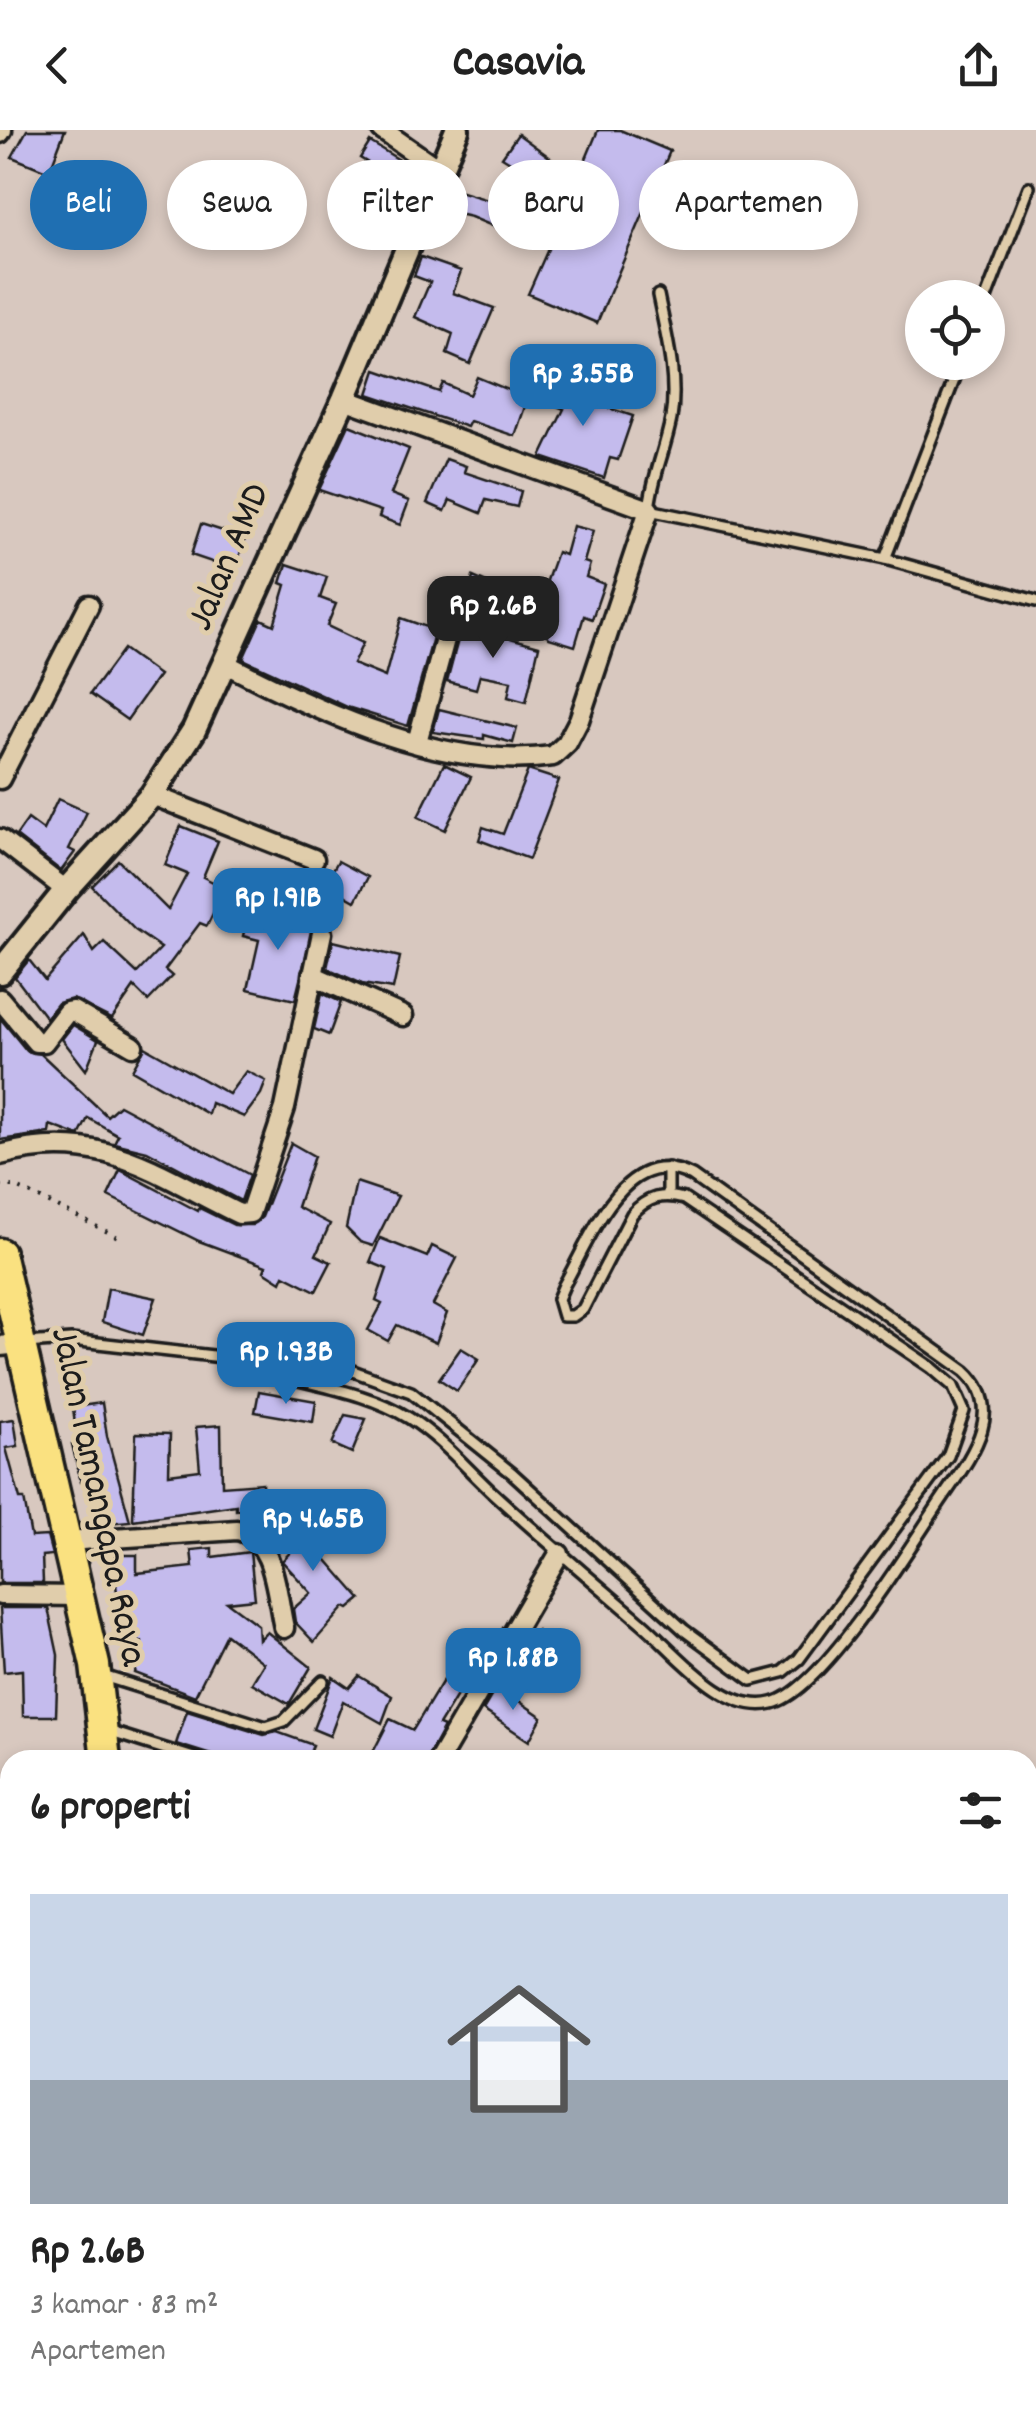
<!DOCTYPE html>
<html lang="id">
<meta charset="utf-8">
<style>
:root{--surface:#fff;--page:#f2f2f2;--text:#222;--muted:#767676;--line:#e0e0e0;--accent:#1f6fb2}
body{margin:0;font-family:Dekko,sans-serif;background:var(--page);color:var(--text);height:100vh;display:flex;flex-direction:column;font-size:38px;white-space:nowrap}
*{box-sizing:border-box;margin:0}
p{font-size:32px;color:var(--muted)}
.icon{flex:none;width:55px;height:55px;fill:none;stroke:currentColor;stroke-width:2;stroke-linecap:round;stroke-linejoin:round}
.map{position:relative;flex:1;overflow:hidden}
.drawer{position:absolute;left:0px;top:1620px;width:1038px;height:672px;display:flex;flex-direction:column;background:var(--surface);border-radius:30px 30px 0 0;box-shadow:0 5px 15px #0003}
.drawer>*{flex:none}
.banner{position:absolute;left:30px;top:30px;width:978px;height:90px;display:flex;gap:20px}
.tools{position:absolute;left:905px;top:150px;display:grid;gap:20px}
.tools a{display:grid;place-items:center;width:100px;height:100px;border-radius:50%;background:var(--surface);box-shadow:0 5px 15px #0003;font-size:50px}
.price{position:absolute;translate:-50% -85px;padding:0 22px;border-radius:20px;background:var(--accent);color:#fff;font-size:32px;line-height:65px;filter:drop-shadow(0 2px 5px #0008)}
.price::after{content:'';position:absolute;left:50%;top:60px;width:30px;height:22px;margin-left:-15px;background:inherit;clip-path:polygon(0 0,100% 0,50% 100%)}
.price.current{background:#222;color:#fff}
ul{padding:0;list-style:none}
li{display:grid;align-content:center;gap:20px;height:530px;padding:0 30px}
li+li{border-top:2px solid var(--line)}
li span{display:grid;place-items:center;height:310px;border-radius:0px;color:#555}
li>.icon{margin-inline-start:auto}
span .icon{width:180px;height:180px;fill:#fffc;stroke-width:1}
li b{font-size:42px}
h2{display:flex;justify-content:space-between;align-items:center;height:120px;padding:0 30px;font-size:42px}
.chip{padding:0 35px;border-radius:45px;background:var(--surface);box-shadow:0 5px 15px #0003;font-size:35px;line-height:90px}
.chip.current{background:var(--accent);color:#fff}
header{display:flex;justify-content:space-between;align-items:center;height:130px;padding:0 30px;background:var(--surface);font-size:45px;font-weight:700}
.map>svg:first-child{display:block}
</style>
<header><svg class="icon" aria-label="back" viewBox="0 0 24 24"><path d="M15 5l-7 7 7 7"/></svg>Casavia<svg class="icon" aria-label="share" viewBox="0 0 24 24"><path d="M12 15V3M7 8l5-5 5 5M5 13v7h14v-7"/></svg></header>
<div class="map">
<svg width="1036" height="2292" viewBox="0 0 1036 2292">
<rect width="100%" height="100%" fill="#d8c8bf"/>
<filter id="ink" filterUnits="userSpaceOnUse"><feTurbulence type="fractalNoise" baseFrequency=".01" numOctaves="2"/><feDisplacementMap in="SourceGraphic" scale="20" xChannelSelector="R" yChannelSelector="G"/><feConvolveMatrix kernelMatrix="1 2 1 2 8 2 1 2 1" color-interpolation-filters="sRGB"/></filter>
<g filter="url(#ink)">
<!-- building -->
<g fill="#c4bbed" stroke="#1c1c1c" stroke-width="2.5">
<polygon points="27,0 65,0 49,42 12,27"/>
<polygon points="598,0 620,0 670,21 597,193 528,164 548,119 471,87 440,80 449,58 531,83 546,54 502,27 518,4 578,48"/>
<polygon points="370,12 409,36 400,52 360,28"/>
<polygon points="695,45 759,66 748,98 684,76"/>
<polygon points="342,74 375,93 366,107 334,88"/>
<polygon points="421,127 461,141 453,163 494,178 470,234 447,224 453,204 415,187 430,152 414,146"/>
<polygon points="376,240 439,262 443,253 469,265 477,247 528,268 515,306 470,291 467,297 368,264"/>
<polygon points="548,242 585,257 581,269 633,286 618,330 610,328 604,348 541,327 564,279 538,268"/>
<polygon points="349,295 409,319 391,364 409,371 400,395 379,387 381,381 319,360"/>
<polygon points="446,329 466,336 464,342 521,361 517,377 486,370 481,383 450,370 445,381 427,373"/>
<polygon points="201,394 245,408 235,440 191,425"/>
<polygon points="573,396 593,401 584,432 590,434 586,447 604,454 592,489 584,486 575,516 549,508 545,502 553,475 540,470 557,422 565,425"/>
<polygon points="287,434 327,447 320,468 336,474 327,496 363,513 353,534 385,547 401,488 435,500 408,596 347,577 243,529 261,489 274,495 286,455 281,453"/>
<polygon points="473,447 502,460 494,480 468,469"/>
<polygon points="462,495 539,516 526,572 508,567 511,551 480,545 476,559 447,551"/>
<polygon points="123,519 159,545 127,590 90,564"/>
<polygon points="439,579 517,598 513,613 484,605 484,609 433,602"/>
<polygon points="444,634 471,647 445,700 418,687"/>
<polygon points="528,640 559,650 529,729 479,710 483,697 503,704"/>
<polygon points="58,669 87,682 69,719 75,722 61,741 16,706 28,689 43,700"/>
<polygon points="181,696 218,711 203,747 225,758 207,796 200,793 165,840 172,846 148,871 134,857 112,889 72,869 58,873 46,888 15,847 29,830 45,850 84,805 94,822 104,812 137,843 161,818 135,800 92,756 118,730 168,780 187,744 165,735"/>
<polygon points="338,731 368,747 355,771 325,754"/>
<polygon points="249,779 314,794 295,870 248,859 259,810 243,806"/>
<polygon points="333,811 400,827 393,859 362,854 327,838"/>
<polygon points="322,863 341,872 329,905 314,899"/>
<polygon points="0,888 27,921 41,924 107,986 119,975 250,1045 241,1071 147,1021 114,1013 118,1005 88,988 79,1006 50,995 49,1003 0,1010"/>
<polygon points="73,895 98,910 86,940 62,909"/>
<polygon points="145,917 229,964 246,941 266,951 261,964 244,987 211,973 208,984 132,940"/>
<polygon points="291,1013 314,1026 297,1077 330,1094 316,1125 331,1132 316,1161 284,1145 281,1152 264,1141 266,1136 199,1111 108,1066 120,1040 198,1081 199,1078 234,1095 252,1095 262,1087"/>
<polygon points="356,1052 398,1066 373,1116 360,1112 346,1098"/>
<polygon points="380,1108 427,1127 432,1116 457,1128 433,1175 447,1183 436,1213 397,1195 388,1211 368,1200 382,1174 376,1171 387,1139 370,1132"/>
<polygon points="108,1158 156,1168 143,1205 102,1192"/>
<polygon points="461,1218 479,1229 457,1261 439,1249"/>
<polygon points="259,1261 316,1271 313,1292 255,1282"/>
<polygon points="102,1273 107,1306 130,1391 97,1394 93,1349 81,1352 72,1314 77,1313 73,1277"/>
<polygon points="345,1285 366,1289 352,1323 332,1314"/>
<polygon points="14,1289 18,1316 6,1318 20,1369 24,1369 31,1407 47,1406 52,1425 42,1426 43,1453 0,1453 0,1291"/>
<polygon points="221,1295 222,1356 262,1353 264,1378 236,1380 236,1375 133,1390 136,1303 170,1304 169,1344 200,1340 196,1297"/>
<polygon points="283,1369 299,1379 298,1384 307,1387 304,1391 328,1414 320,1422 361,1469 349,1479 345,1477 314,1512 295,1492 293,1479 311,1463 282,1431 299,1413 268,1392"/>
<polygon points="212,1418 212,1427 250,1422 255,1469 227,1472 258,1495 259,1510 267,1502 311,1537 289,1574 252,1553 264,1533 226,1504 195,1566 135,1543 142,1512 121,1511 115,1441 109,1441 109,1425 137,1425 137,1443 193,1437 191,1420"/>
<polygon points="0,1478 48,1478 58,1525 56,1586 23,1586 22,1540 4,1542"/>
<polygon points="537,1500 567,1530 540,1558 512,1530"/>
<polygon points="359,1546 392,1566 382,1593 343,1571 330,1606 313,1599 333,1547 349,1558"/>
<polygon points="444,1549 461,1559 439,1595 444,1597 426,1630 369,1630 390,1589 413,1600"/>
<polygon points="497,1556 542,1587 529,1611 483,1580"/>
<polygon points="187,1581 264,1605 277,1602 313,1615 307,1630 227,1630 176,1614"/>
</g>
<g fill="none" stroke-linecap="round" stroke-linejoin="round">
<!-- service casing -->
<g stroke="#1c1c1c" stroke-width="16">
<g id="service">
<path d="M 658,165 C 666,205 678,247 671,289 C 665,321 652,347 649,380 L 885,429 L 961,232"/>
<polyline points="986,168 1029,57"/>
<polyline points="885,429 1036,471"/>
<polyline points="668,1038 668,1064"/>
<path d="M 24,1213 L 71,1210 L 231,1228 L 277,1225 L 353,1241 L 411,1262 L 512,1343 L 684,1500 L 752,1550 L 783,1542 L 799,1529 L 948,1326 L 964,1281 L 953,1256 L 932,1238 L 684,1069 C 663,1063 647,1067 632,1084 L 583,1179 L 573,1186 L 563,1186 L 558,1169 L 564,1155 C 590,1110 625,1011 692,1046 L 965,1241 C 1008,1280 970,1328 944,1366 C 912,1413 823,1561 772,1573 C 724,1585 675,1521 642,1493 C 592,1450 542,1408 494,1364 C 466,1338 441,1308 409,1288 C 354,1254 288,1255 231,1228"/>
<polyline points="103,1546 266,1597 284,1591 323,1551"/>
<polyline points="108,1601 200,1630"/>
</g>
</g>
<!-- minor casing -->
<g stroke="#1c1c1c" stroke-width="25">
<g id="minor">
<polyline points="382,0 441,41"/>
<polyline points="0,3 2,0"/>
<path d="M 226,534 C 320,583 445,641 553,626 L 567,613 L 579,590 L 649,380 L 344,269"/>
<polyline points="417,612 456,469"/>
<polyline points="0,649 89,475"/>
<polyline points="152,665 314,729"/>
<polyline points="0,709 66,760"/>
<polyline points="312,845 403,886"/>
<polyline points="0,869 36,912 44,912 67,882 73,881 133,916"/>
<path d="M 0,1025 C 100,998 153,1042 239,1084 L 250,1083 L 285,978 L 322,803"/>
<polyline points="0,1216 21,1214"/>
<path d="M 66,1411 L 237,1400 C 276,1408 276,1465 284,1498"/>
<polyline points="0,1465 79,1466"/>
<polyline points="439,1630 559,1424"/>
<polyline points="0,1749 10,1750"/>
<polyline points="0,2030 10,2035"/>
<polyline points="1028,2090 1036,2094"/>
<polyline points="0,2163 10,2151"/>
<polyline points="148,2282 151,2292"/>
<polyline points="63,2292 67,2282"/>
<polyline points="417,2292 421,2282"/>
</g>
</g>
<!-- tertiary casing -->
<g stroke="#1c1c1c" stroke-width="30">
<polyline id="tertiary" points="0,842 66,760 152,665 194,600 344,269 457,0"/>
</g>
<!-- primary casing -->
<g stroke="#1c1c1c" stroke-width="35">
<g id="primary">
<polyline points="0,1123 95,1535 106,1630"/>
<polyline points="258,2282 262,2292"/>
</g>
</g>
<!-- path -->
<polyline stroke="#1c1c1c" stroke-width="4" stroke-dasharray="2.5 8" stroke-linecap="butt" points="0,1056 15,1056 120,1108"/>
<!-- service -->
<use href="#service" stroke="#e0cdab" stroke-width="9"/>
<!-- minor -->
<use href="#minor" stroke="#e0cdab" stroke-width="18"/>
<!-- tertiary -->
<use href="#tertiary" stroke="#e0cdab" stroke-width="22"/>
<!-- primary -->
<use href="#primary" stroke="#fae180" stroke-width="28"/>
</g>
</g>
<g text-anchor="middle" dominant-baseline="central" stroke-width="10" stroke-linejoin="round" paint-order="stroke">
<!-- street labels -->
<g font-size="40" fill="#1c1c1c" stroke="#e0cdab">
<text transform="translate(231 428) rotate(-67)">Jalan AMD</text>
<text transform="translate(96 1367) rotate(78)">Jalan Tamangapa Raya</text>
</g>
</g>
</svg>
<div class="tools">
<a><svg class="icon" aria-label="locate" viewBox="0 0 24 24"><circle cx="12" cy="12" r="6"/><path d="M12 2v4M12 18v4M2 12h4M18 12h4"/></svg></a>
</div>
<b class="price" style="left:583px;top:299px">Rp 3.55B</b>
<b class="price current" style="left:493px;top:531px">Rp 2.6B</b>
<b class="price" style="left:278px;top:823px">Rp 1.91B</b>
<b class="price" style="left:286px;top:1277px">Rp 1.93B</b>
<b class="price" style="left:313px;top:1444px">Rp 4.65B</b>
<b class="price" style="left:513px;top:1583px">Rp 1.88B</b>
<div class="banner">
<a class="chip current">Beli</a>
<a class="chip">Sewa</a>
<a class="chip">Filter</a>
<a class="chip">Baru</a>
<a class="chip">Apartemen</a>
</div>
<section class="drawer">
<h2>6 properti<svg class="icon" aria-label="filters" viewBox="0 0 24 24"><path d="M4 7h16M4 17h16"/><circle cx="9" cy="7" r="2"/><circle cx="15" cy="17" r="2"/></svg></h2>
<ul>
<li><span style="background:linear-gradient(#c9d6e8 60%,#9aa5b1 0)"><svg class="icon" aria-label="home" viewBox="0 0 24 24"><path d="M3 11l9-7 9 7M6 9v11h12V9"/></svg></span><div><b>Rp 2.6B</b><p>3 kamar · 83 m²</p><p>Apartemen</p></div></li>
</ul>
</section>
</div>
